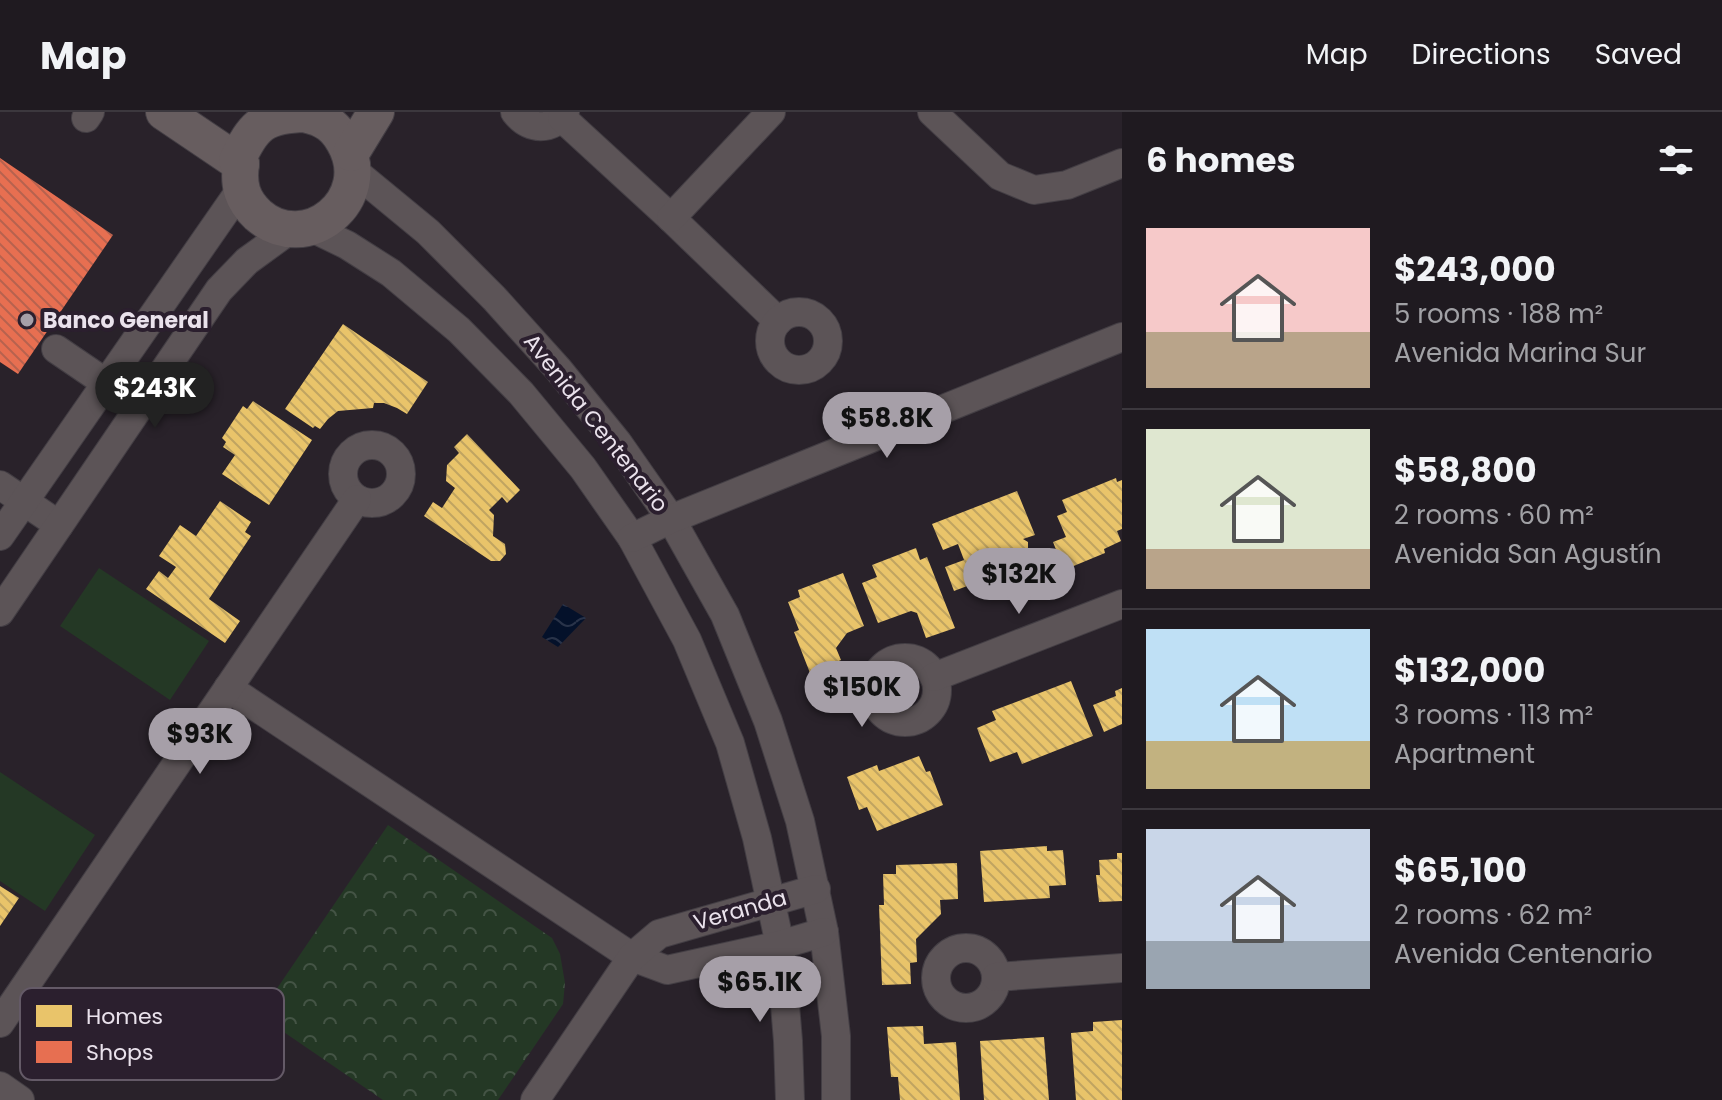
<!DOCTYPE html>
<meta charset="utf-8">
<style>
:root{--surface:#1f1a20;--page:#2c272d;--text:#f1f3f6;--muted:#a1a1a5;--line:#3c383e;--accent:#a69fa8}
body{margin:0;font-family:Poppins,sans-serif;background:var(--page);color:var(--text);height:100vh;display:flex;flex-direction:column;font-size:30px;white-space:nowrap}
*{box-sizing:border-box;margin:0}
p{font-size:26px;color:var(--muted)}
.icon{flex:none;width:44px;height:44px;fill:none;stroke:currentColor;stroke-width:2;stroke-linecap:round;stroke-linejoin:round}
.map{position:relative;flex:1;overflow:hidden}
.details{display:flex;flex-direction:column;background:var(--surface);width:600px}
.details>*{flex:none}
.price{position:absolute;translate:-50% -68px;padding:0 18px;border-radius:28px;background:var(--accent);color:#111;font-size:26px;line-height:52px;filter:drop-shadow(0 2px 4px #0008)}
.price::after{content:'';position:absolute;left:50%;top:48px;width:24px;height:18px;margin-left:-12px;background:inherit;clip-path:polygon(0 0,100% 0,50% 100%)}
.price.active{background:#222;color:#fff}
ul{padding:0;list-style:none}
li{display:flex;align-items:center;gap:24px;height:200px;padding:0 24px}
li+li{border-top:2px solid var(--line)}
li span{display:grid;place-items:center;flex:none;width:224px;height:160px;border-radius:0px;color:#555}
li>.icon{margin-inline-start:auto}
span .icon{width:96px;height:96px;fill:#fffc;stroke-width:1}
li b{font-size:34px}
h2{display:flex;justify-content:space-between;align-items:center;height:96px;padding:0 24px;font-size:34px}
header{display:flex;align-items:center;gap:48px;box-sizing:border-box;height:112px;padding:0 40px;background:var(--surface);border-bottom:2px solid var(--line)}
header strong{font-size:38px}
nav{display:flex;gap:44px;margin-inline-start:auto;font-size:28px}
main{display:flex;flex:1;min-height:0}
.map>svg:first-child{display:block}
</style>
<header>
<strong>Map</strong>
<nav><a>Map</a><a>Directions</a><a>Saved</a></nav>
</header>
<main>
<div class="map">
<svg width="1122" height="988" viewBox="0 0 1122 988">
<defs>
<pattern id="park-crowns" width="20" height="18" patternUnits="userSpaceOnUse" patternTransform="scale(2)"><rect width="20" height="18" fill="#243825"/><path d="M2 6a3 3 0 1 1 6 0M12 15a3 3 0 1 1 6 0" fill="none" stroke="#445445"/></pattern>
<pattern id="water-waves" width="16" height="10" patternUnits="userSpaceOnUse" patternTransform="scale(2)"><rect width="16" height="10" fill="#04112a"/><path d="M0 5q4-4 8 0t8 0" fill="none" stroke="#293349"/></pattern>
<pattern id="homes-back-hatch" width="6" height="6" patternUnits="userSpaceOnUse" patternTransform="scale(2)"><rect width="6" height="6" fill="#e9c46a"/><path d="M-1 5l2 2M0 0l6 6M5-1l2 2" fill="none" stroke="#c0a461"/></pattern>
<pattern id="shops-back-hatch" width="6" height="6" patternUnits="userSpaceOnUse" patternTransform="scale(2)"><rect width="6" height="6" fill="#e76f51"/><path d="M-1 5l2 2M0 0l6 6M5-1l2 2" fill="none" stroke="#b7624e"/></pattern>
</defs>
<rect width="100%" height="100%" fill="#29222a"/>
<!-- grass -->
<g fill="#243825">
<polygon points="99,456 209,529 170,588 60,514"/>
<polygon points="0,660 95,723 45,799 0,769"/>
</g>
<!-- park -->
<polygon fill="url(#park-crowns)" points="388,713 552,826 560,842 565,871 563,892 498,988 383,988 259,903"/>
<!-- water -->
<polygon fill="url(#water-waves)" points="563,492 586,506 558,535 542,525"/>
<!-- homes -->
<g fill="url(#homes-back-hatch)">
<polygon points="343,212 428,270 407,302 397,296 384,291 374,291 373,296 338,299 328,307 320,317 315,314 313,316 285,297"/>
<polygon points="253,289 312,328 269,393 222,362 235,343 223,335 226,330 222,326 243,294 247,297"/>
<polygon points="467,322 520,378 507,391 502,385 489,398 494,403 493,424 505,432 506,442 500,449 491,449 424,404 433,390 442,396 455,376 446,369 447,353 459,341 454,335"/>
<polygon points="1116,366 1117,370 1122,368 1122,417 1117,419 1121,429 1104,437 1105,441 1064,458 1053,430 1066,425 1057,404 1067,400 1062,388"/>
<polygon points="1017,379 1035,423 1023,427 1028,430 1028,440 1022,445 996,455 999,462 954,479 945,455 964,448 958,432 943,438 932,412"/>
<polygon points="220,389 251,410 245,420 251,424 209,487 240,509 225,531 146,477 159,459 168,466 176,455 159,444 180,413 196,424"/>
<polygon points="916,436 920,448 927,445 955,516 926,526 917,501 911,499 878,511 862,471 877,465 872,453"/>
<polygon points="843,461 864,514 847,521 836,536 841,548 810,561 794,520 799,518 788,490 800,485 798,478"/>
<polygon points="1071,569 1093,624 1022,652 1017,640 990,650 977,616 996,608 992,599"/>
<polygon points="1122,576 1122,612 1104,620 1093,593 1116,584 1115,579"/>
<polygon points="919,644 926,660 930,659 943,693 877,719 867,695 859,698 847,665 877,653 879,659"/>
<polygon points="1047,734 1047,739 1063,738 1066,773 1049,774 1050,786 984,790 980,739"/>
<polygon points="1117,741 1122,741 1122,789 1099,790 1096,763 1100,763 1099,748 1117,747"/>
<polygon points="957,751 958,787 940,788 941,802 916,827 917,850 910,851 911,872 882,873 879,793 884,793 883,762 896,762 896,753"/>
<polygon points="0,774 19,786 0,814"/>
<polygon points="1122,908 1122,988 1076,988 1071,921 1093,919 1093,910"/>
<polygon points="923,914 924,932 956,930 960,988 900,988 898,965 891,965 887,915"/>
<polygon points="1044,925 1049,988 984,988 980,929"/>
</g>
<!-- shops -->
<polygon fill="url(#shops-back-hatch)" points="0,46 113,123 18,262 0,250"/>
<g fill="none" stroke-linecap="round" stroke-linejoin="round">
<!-- minor casing -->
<g stroke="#433e44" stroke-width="30">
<g id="minor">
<path d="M 515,0 C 529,18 552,20 565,0"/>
<polyline points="932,0 1000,64 1034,78 1067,73 1122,51"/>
<polyline points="86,6 90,0"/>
<polyline points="562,6 671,106 778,209"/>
<polyline points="354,59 428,120 494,186 558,257 618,331 671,407 725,503 768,609 800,709 824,820 836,924 836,988"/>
<polyline points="671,106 771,0"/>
<polyline points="310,115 347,133 391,161 459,218 521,281 583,356 632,426 687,528 730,631 757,726 780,833 788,929 790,988"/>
<circle cx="799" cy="229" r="29"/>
<polyline points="56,237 106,271"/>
<circle cx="372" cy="362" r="29"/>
<polyline points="0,373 59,413"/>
<polyline points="0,424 241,77"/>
<polyline points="632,426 671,407 1122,225"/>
<polyline points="0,500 219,178 247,149 291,117"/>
<circle cx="905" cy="578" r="32"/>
<polyline points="934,565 1122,492"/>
<polyline points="228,576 632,845 667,858 780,833 824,820"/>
<circle cx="966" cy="866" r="30"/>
<polyline points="996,865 1122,856"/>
<polyline points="0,911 357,387"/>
<polyline points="0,974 20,988"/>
<polyline points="535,988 632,845 659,822 816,777"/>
</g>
</g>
<!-- major casing -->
<g stroke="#433e44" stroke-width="38">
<g id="major">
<polyline points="164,0 241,52"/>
<path d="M 305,2 C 310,4 317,5 322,8 C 331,12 339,21 344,30 C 377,87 306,145 258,103 C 242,88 238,73 241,52 L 237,49 C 253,13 264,3 305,2 Z"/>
<polyline points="351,41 376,0"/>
</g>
</g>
<!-- minor -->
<use href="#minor" stroke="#5c5457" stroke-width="28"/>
<!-- major -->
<use href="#major" stroke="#675d5f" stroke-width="36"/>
</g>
<!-- markers -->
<circle fill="#a69fa8" stroke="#2b1f2e" stroke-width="3" cx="27" cy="208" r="8"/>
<g text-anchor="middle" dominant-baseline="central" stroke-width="8" stroke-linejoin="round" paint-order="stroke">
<!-- poi labels -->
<g font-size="22" font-weight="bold" fill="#eae2ec" stroke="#2b1f2e" text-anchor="start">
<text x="43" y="208">Banco General</text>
</g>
<!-- street labels -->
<g font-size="22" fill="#eae2ec" stroke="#2b1f2e">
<text transform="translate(596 311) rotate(52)">Avenida Centenario</text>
<text transform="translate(740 798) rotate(-16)">Veranda</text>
</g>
</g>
<!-- legend -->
<rect x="20" y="876" width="264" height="92" rx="12" fill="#2b1f2e" stroke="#645a67" stroke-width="2"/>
<rect x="36" y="893" width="36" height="22" fill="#e9c46a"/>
<rect x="36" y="929" width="36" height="22" fill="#e76f51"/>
<g font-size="22" fill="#eae2ec">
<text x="86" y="912">Homes</text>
<text x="86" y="948">Shops</text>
</g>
</svg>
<b class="price active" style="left:155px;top:318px">$243K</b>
<b class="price" style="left:887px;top:348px">$58.8K</b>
<b class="price" style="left:1019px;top:504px">$132K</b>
<b class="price" style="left:862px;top:617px">$150K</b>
<b class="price" style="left:200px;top:664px">$93K</b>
<b class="price" style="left:760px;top:912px">$65.1K</b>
</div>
<section class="details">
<h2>6 homes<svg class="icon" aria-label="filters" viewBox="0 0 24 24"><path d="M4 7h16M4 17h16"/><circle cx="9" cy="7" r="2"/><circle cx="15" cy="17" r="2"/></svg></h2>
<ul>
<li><span style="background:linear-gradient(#f6c9c9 65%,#b9a48a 0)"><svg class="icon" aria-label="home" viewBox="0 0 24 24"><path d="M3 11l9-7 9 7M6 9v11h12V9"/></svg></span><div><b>$243,000</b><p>5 rooms · 188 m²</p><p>Avenida Marina Sur</p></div></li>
<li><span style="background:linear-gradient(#dfe7d0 75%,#b9a48a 0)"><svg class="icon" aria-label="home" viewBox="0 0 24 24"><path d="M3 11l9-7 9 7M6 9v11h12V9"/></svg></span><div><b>$58,800</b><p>2 rooms · 60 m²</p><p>Avenida San Agustín</p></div></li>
<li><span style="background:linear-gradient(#bfe0f5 70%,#c2b280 0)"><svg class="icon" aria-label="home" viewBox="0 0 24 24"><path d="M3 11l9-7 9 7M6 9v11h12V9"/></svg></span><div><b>$132,000</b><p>3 rooms · 113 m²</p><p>Apartment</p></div></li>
<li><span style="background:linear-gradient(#c9d6e8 70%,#9aa5b1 0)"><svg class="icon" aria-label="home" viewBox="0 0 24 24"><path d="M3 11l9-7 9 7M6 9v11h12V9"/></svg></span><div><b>$65,100</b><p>2 rooms · 62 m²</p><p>Avenida Centenario</p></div></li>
</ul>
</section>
</main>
